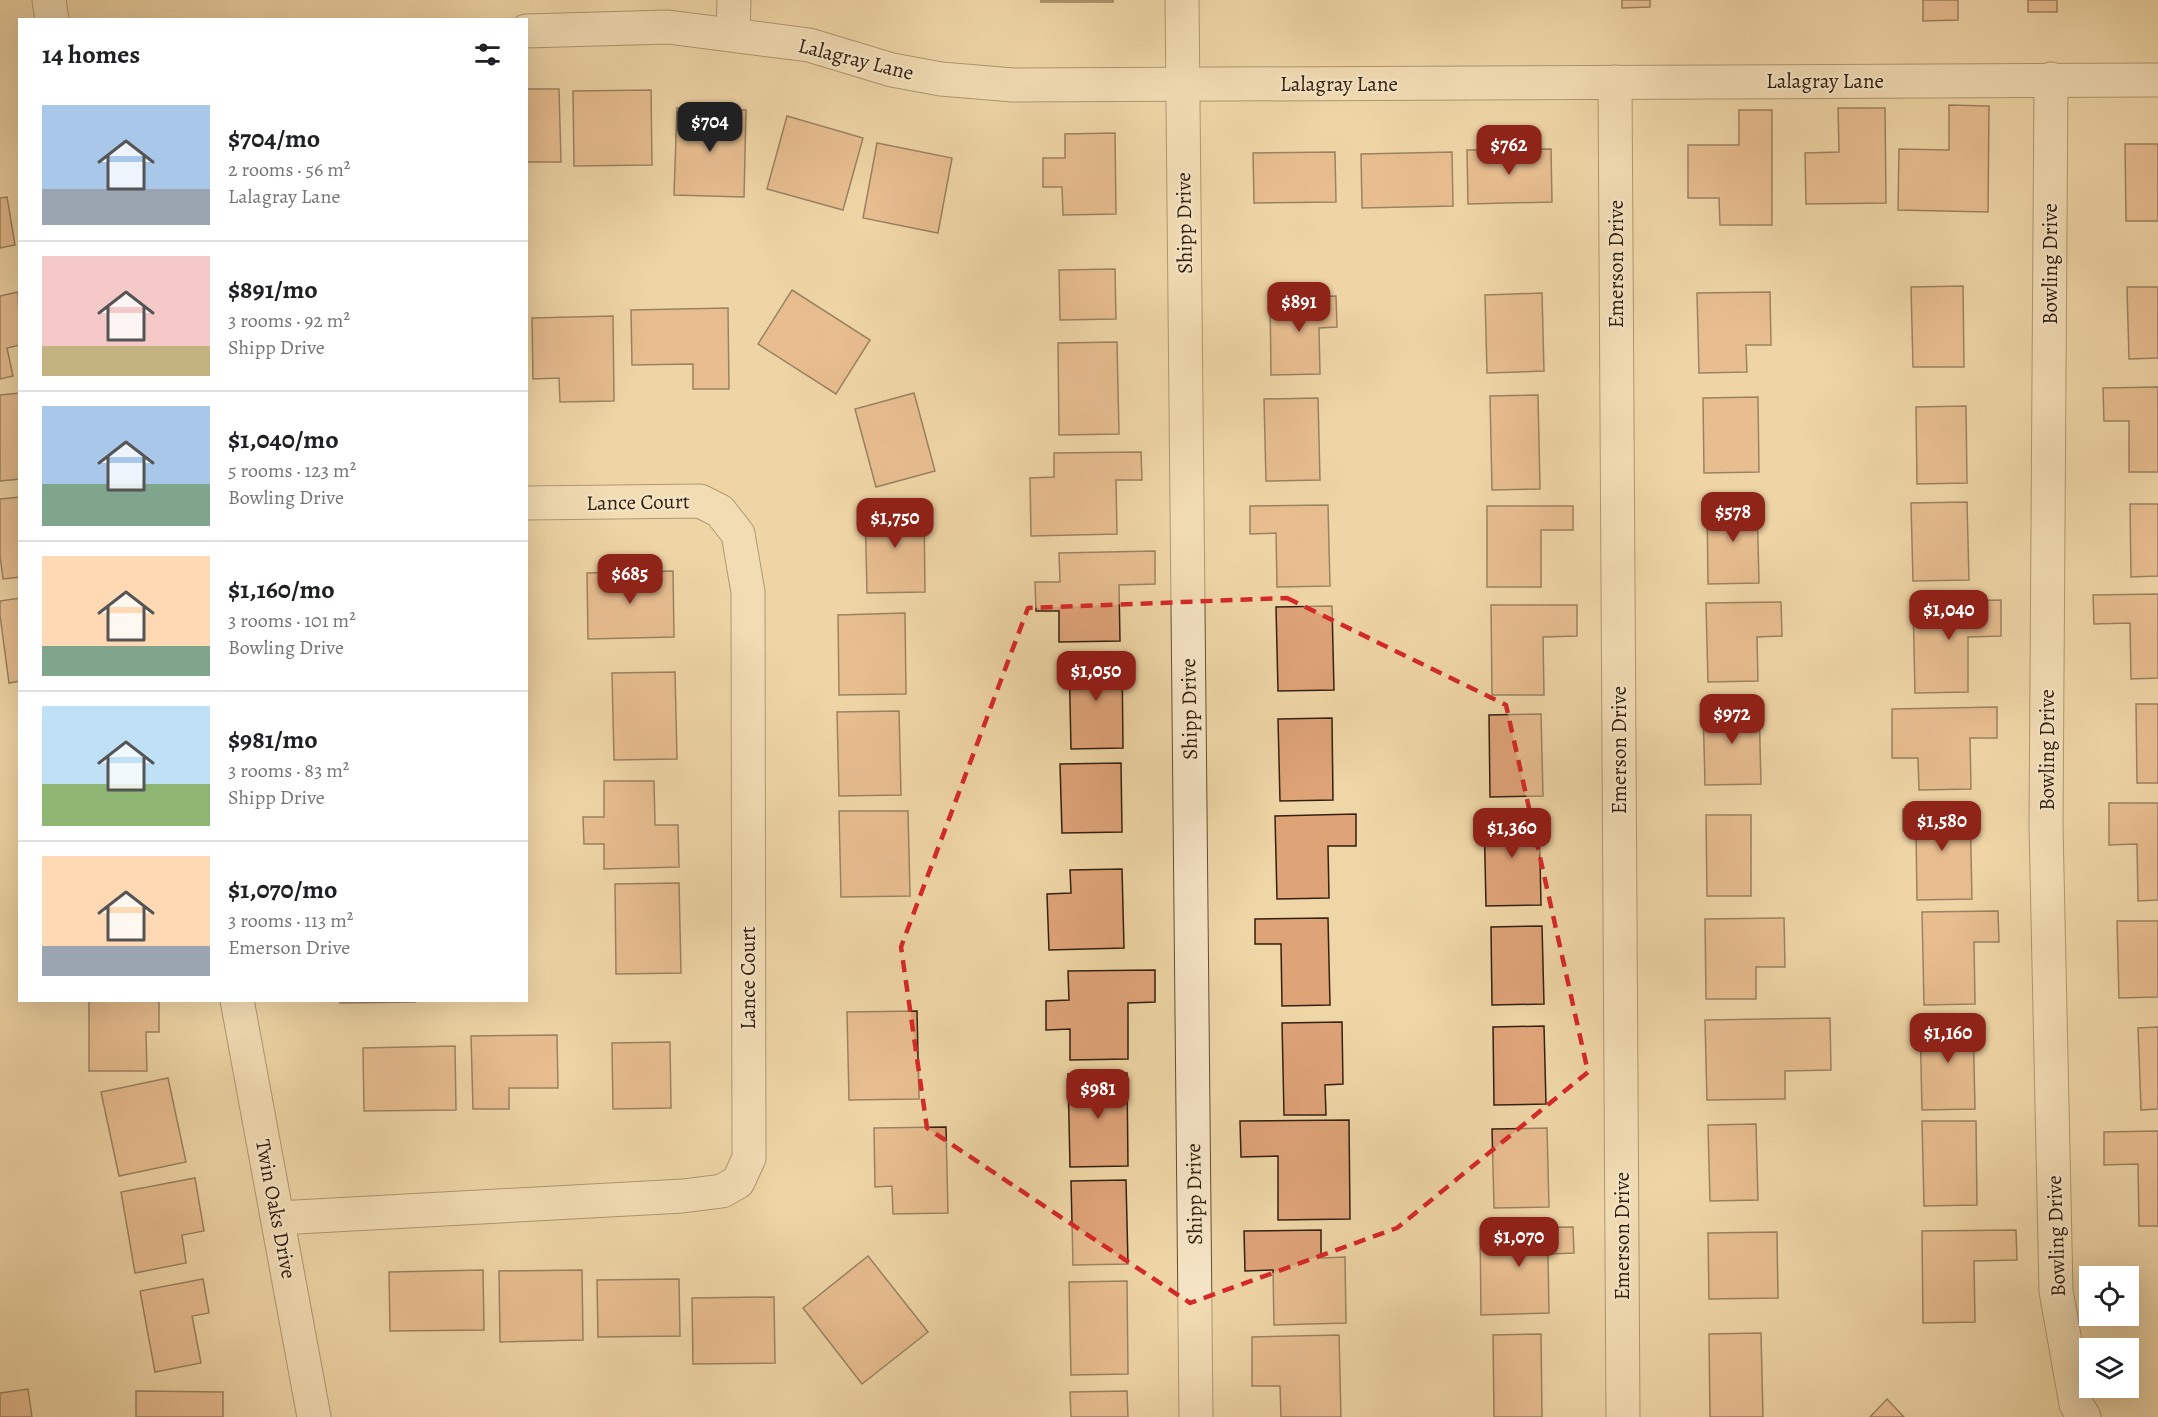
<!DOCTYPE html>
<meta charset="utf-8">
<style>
:root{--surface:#fff;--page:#f2f2f2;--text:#202124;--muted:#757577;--line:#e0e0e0;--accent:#8f2418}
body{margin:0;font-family:Alegreya,serif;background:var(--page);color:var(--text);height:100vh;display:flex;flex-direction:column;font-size:22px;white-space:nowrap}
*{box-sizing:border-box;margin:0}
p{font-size:20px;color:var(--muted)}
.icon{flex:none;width:33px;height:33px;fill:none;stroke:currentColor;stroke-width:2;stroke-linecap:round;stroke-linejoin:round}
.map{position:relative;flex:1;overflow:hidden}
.sheet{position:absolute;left:18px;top:18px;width:510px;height:984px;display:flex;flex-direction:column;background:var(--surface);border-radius:0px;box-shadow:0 6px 24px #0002}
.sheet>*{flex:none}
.buttons{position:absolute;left:2079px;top:1266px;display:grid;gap:12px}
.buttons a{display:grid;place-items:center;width:60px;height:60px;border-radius:0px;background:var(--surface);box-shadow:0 6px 24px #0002;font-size:30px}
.price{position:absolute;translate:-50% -51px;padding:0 14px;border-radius:12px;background:var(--accent);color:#fff;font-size:20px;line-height:39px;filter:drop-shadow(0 2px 3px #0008)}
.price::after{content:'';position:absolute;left:50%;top:36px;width:18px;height:14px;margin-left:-9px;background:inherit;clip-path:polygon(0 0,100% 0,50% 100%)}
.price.selected{background:#222;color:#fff}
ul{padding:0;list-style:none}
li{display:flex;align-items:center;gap:18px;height:150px;padding:0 24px}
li+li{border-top:2px solid var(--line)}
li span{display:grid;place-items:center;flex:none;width:168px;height:120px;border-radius:0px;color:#555}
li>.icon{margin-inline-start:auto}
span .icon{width:72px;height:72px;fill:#fffc;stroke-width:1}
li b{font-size:26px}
h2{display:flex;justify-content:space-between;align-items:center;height:72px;padding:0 24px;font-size:26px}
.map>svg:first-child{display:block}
</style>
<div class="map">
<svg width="2158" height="1417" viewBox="0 0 2158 1417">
<rect width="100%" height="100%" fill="#efd6a6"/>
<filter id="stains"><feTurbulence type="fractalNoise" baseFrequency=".00333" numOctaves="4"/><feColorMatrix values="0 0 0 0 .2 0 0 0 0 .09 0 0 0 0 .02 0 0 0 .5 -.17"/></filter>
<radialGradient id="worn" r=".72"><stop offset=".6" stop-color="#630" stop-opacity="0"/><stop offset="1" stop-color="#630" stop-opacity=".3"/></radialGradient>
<!-- building -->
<g fill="#dfa378" stroke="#332111" stroke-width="1.5">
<rect x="1041" y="0" width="72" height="2"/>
<polygon points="1622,0 1650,0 1650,7 1622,8"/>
<polygon points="1923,0 1958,0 1958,20 1923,21"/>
<rect x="2028" y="0" width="29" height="12"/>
<polygon points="526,89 559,89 561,162 526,162"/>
<polygon points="651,90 652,165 574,166 573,91"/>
<polygon points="1949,105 1989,106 1988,212 1898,210 1899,149 1949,150"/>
<polygon points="677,108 746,110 744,197 674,195"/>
<polygon points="1838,108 1885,108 1886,203 1806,204 1805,153 1839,152"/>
<polygon points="1739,110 1772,110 1772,225 1720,225 1719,198 1688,198 1688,145 1739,145"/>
<polygon points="787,116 863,138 843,210 767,189"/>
<polygon points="1115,133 1116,214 1063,215 1062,187 1043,187 1043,158 1065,158 1065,134"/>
<polygon points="877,143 952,158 938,233 863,218"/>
<polygon points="2125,144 2158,144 2158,221 2126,221"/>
<polygon points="1551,149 1552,202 1468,204 1467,150"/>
<polygon points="1335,152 1336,202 1254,203 1253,153"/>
<polygon points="1452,152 1453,206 1362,208 1361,154"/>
<polygon points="7,197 15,245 0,248 0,198"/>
<polygon points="1115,269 1116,319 1060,320 1059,270"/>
<polygon points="1963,286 1964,367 1913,367 1911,287"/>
<polygon points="2127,287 2158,287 2158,358 2129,359"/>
<polygon points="792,290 870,340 836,394 758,344"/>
<polygon points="18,292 20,345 7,348 13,376 0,379 0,296"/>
<polygon points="1770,292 1771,345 1746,345 1747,372 1699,373 1697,293"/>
<polygon points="1542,293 1544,371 1487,373 1485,295"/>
<polygon points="1336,296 1337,327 1319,328 1320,374 1271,375 1270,297"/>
<polygon points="728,308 729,389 693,389 693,364 632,365 631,310"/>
<polygon points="613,316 614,401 560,402 559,378 533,379 532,318"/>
<polygon points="1117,342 1119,434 1059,435 1058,343"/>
<polygon points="2158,387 2158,472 2129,472 2129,421 2104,421 2103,388"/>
<polygon points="20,393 20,479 0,481 0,395"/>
<polygon points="914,393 935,471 876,487 855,409"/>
<polygon points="1538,395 1540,489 1492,490 1490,396"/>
<polygon points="1758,397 1759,472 1704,473 1703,398"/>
<polygon points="1318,398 1320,480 1266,481 1264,399"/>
<polygon points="1966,406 1967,483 1917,484 1916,407"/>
<polygon points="1141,452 1142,480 1116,480 1117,534 1031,536 1030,478 1054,477 1054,453"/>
<polygon points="20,497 20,577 3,579 0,555 0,499"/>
<polygon points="1757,501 1759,583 1708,584 1707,502"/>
<polygon points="1967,502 1969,580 1913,581 1911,503"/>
<polygon points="2130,504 2158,504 2158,576 2131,577"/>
<polygon points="1328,505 1330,586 1277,587 1276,533 1250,534 1250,506"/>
<polygon points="924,506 925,592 867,593 865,507"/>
<polygon points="1487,506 1573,506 1573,530 1541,530 1541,587 1487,587"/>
<polygon points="1155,551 1155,584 1119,585 1120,641 1059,642 1059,611 1036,611 1035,582 1060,582 1059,553"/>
<polygon points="673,571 674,637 588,639 587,573"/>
<polygon points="2158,594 2158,678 2131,679 2130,623 2094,624 2093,595"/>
<polygon points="20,598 20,681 9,683 0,615 0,601"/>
<polygon points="2001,600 2001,636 1968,637 1968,692 1915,693 1913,602"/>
<polygon points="1781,602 1782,636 1757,637 1758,681 1708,682 1706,603"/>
<polygon points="1491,605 1577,605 1577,636 1543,637 1544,695 1492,695"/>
<polygon points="1332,606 1334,690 1278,691 1276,607"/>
<polygon points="905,613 906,694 839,695 838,615"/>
<polygon points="1069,655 1122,655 1123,748 1071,749"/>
<polygon points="675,672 677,759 614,760 612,673"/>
<polygon points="2136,704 2158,704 2158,783 2137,783"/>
<polygon points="1759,705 1761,784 1705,785 1703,706"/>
<polygon points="1997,707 1997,738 1970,738 1971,789 1919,790 1918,758 1892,758 1892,709"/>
<polygon points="899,711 901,795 839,796 837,712"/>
<polygon points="1541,714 1543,796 1490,797 1489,715"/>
<polygon points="1332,718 1333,800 1280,801 1278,719"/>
<polygon points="1121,763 1122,832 1062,833 1060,764"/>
<polygon points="604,781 654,781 655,825 678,825 679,867 604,869 604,844 584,844 583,817 604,817"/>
<polygon points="2109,803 2158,803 2158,900 2138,901 2137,844 2109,845"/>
<polygon points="1970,807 1972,899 1917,900 1916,831 1903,831 1903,809"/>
<polygon points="839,811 908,811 910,896 841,897"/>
<polygon points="1539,812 1541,905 1486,906 1484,813"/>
<polygon points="1356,814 1356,846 1328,846 1329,898 1277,899 1275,816"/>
<polygon points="1706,815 1751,815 1751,896 1707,896"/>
<polygon points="1122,869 1124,948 1049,950 1047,894 1071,893 1070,870"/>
<polygon points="679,883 681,973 616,974 615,884"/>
<polygon points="1998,911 1999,942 1974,942 1975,1004 1924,1005 1922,912"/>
<polygon points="1328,918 1330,1005 1282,1006 1281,944 1255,944 1255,919"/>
<polygon points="1784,918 1785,967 1756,967 1756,999 1706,999 1705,919"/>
<polygon points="2117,921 2158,921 2158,997 2119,998"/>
<polygon points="1542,926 1544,1004 1492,1005 1491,927"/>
<polygon points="1155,970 1155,1002 1128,1003 1128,1059 1070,1060 1070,1029 1046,1030 1046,1001 1069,1000 1068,971"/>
<polygon points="89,1000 159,1000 159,1032 146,1032 147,1071 89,1071"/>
<polygon points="340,1000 415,1000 415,1002 340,1003"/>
<polygon points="917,1011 919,1099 849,1100 847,1012"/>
<polygon points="1830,1018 1831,1070 1785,1071 1785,1099 1707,1100 1705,1020"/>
<polygon points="1973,1019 1975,1109 1922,1110 1920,1020"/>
<polygon points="1342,1022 1343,1084 1325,1085 1326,1115 1284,1115 1282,1023"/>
<polygon points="1544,1026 1546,1104 1494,1105 1493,1027"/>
<polygon points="2158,1027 2158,1109 2141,1110 2138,1028"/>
<polygon points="557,1035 558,1088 509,1088 509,1109 473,1109 471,1036"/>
<polygon points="670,1042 671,1108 613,1109 612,1043"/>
<polygon points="455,1046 456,1110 364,1111 363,1048"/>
<polygon points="1127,1073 1128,1166 1070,1167 1068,1074"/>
<polygon points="168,1078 186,1162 119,1176 101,1092"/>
<polygon points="1349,1120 1350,1219 1278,1220 1278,1156 1241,1157 1240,1121"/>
<polygon points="1922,1121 1976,1121 1977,1205 1924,1206"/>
<polygon points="1756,1124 1758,1200 1710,1201 1708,1125"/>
<polygon points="946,1127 948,1213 893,1214 892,1186 875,1187 874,1128"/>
<polygon points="1547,1128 1549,1207 1494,1208 1492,1129"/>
<polygon points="2158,1131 2158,1226 2139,1226 2138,1164 2104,1165 2104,1132"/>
<polygon points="195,1178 204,1231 182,1235 186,1263 135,1273 121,1192"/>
<polygon points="1126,1180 1128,1264 1073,1265 1071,1181"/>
<polygon points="1573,1227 1574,1253 1548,1254 1549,1313 1481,1315 1480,1228"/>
<polygon points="1321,1230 1321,1258 1345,1257 1346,1323 1274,1325 1273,1270 1245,1271 1244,1231"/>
<polygon points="2016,1230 2017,1260 1974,1261 1975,1322 1923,1323 1922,1231"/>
<polygon points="1777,1232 1778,1298 1709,1299 1708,1233"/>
<polygon points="868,1256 928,1332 862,1384 803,1308"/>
<polygon points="483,1270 484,1330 390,1331 389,1272"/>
<polygon points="582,1270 583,1340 500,1342 499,1271"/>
<polygon points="203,1279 209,1313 192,1316 201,1363 155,1372 140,1291"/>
<polygon points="679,1279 680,1336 598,1337 597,1280"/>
<polygon points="1127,1281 1128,1374 1071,1375 1069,1282"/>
<polygon points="774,1297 775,1363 693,1364 692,1298"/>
<polygon points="1761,1333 1763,1417 1710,1417 1709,1334"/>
<polygon points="1541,1334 1542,1417 1494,1417 1493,1335"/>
<polygon points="1339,1335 1341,1417 1281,1417 1280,1386 1252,1386 1252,1337"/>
<polygon points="28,1389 32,1417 0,1417 0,1393"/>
<polygon points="136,1391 223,1392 223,1417 136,1417"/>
<polygon points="1127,1391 1128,1417 1071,1417 1070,1392"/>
<polygon points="1887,1399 1904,1417 1870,1417"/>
</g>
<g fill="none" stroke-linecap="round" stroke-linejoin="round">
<!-- minor casing -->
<g stroke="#624e36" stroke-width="35">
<g id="minor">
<polyline points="49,0 52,20"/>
<polyline points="1182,0 1196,1417"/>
<polyline points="526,31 668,27 809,45 892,70 941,79 1013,85 2158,80"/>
<polyline points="733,34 734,0"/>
<polyline points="2051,79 2046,825 2056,1291 2076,1404 2084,1417"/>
<polyline points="1615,82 1623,1417"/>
<polyline points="237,1000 314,1417"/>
<polyline points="278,1218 683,1196 722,1191 738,1182 749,1158 748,592 738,534 720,511 700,501 526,503"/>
</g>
</g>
<!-- minor -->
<use href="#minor" stroke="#f5e4c5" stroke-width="33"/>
</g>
<!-- marked area -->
<path d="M0 0H2158V1417H0ZM 1287,598 L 1506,705 L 1588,1072 L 1397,1228 L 1190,1303 L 927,1128 L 901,947 L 1028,608 Z" fill="#efd6a6" fill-opacity=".55" fill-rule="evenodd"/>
<path fill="none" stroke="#d62828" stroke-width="4.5" stroke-dasharray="12 8" stroke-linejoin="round" d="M 1287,598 L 1506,705 L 1588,1072 L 1397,1228 L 1190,1303 L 927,1128 L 901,947 L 1028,608 Z"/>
<g text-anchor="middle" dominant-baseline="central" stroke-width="4.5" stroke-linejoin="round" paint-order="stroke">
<!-- street labels -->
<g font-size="21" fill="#332111" stroke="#f5e4c5">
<text transform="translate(856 59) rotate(14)">Lalagray Lane</text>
<text x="1825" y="81">Lalagray Lane</text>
<text x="1339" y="84">Lalagray Lane</text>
<text transform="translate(1184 223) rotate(-91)">Shipp Drive</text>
<text transform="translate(1616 264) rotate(-90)">Emerson Drive</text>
<text transform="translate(2050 264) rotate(-90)">Bowling Drive</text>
<text transform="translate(638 502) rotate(-1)">Lance Court</text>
<text transform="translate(1189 709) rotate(-91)">Shipp Drive</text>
<text transform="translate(1619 750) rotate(-90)">Emerson Drive</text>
<text transform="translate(2047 750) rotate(-90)">Bowling Drive</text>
<text transform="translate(748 978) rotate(-90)">Lance Court</text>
<text transform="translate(1194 1194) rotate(-91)">Shipp Drive</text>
<text transform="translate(276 1209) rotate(79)">Twin Oaks Drive</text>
<text transform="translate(1622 1236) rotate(-90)">Emerson Drive</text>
<text transform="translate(2056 1236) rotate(-92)">Bowling Drive</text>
</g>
</g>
<rect width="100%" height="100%" filter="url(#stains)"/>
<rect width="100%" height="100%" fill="url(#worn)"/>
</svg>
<div class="buttons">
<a><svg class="icon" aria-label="locate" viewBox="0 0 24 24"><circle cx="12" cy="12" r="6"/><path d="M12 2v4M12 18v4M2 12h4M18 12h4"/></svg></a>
<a><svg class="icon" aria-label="layers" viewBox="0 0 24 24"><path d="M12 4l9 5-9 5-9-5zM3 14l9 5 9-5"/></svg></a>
</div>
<b class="price selected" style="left:710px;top:153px">$704</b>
<b class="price" style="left:1509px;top:176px">$762</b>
<b class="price" style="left:1299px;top:333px">$891</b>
<b class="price" style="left:1733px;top:543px">$578</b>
<b class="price" style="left:895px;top:549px">$1,750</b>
<b class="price" style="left:630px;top:605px">$685</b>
<b class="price" style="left:1949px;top:641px">$1,040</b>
<b class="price" style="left:1096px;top:702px">$1,050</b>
<b class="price" style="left:1732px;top:745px">$972</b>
<b class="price" style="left:1942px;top:852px">$1,580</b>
<b class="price" style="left:1512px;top:859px">$1,360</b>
<b class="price" style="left:1948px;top:1064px">$1,160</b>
<b class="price" style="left:1098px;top:1120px">$981</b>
<b class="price" style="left:1519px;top:1268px">$1,070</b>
<section class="sheet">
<h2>14 homes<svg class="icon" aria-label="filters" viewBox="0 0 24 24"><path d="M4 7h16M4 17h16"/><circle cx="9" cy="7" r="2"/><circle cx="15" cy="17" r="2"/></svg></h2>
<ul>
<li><span style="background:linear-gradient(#a9c7e8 70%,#9aa5b1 0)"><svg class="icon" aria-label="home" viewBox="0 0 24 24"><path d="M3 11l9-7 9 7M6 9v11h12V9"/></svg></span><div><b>$704/mo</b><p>2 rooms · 56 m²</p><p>Lalagray Lane</p></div></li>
<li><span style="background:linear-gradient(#f6c9c9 75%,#c2b280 0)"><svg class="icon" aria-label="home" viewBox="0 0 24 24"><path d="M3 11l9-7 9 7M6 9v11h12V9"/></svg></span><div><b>$891/mo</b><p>3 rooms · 92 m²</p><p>Shipp Drive</p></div></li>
<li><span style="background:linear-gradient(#a9c7e8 65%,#7fa58c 0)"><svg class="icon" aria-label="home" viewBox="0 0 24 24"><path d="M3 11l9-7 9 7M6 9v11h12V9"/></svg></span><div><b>$1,040/mo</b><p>5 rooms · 123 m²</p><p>Bowling Drive</p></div></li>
<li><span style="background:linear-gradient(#ffd9b3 75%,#7fa58c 0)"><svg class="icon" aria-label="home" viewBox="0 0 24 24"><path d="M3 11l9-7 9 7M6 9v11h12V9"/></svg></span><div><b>$1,160/mo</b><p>3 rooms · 101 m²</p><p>Bowling Drive</p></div></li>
<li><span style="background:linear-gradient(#bfe0f5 65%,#8fb573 0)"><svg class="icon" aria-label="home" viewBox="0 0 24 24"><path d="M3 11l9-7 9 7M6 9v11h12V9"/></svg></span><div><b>$981/mo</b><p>3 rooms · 83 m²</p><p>Shipp Drive</p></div></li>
<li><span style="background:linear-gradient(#ffd9b3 75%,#9aa5b1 0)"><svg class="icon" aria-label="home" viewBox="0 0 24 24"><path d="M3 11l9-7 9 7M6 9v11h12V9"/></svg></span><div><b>$1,070/mo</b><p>3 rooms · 113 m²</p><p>Emerson Drive</p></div></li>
</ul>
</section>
</div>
